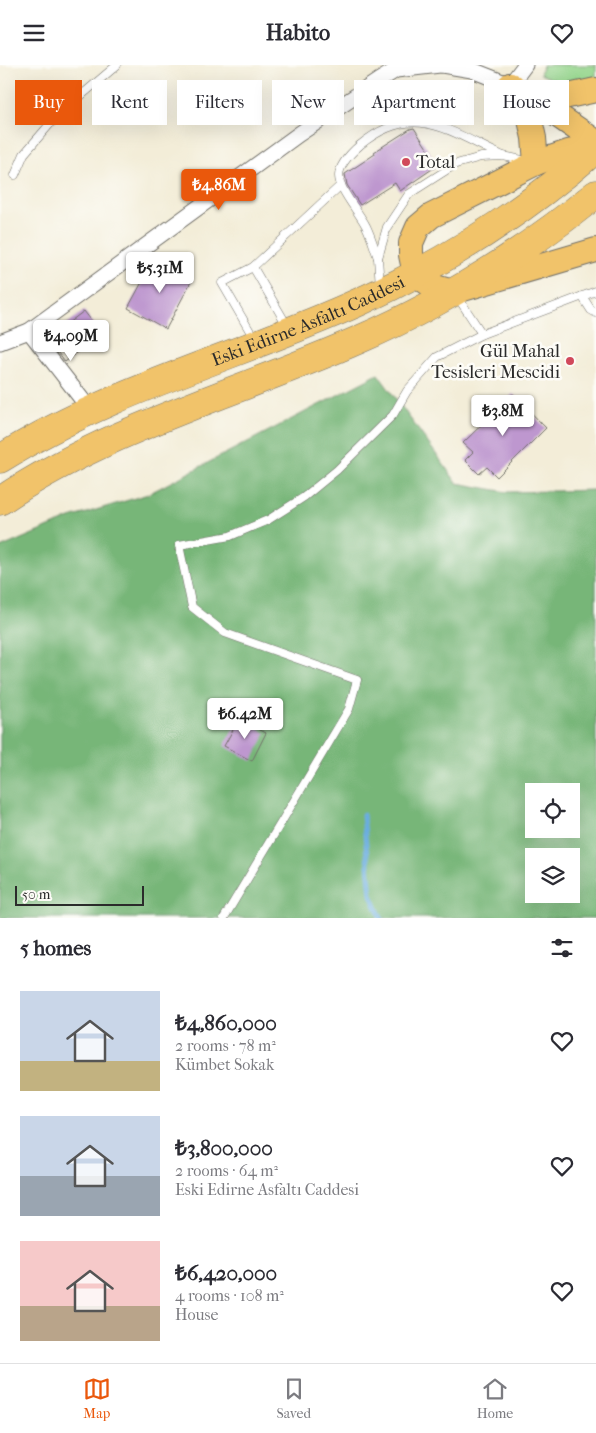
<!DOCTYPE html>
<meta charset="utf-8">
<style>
:root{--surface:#fff;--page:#f2f2f3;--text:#2b2b33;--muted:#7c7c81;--line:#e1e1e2;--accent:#ea580c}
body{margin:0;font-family:"IM FELL French Canon",serif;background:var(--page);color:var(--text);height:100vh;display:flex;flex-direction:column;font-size:19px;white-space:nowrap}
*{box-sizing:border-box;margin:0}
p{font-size:16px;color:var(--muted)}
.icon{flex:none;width:28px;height:28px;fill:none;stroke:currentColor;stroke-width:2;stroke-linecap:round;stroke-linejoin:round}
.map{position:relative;height:853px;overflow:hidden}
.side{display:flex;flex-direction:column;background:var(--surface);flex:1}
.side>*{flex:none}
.hud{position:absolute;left:15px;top:15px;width:566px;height:45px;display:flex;gap:10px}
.tools{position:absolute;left:525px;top:718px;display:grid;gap:10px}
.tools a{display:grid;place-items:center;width:55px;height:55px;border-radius:0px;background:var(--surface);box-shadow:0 5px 20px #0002;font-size:25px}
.scale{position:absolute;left:15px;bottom:12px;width:129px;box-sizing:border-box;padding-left:5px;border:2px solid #2b2b2b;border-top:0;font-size:14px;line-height:18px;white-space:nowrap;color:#2b2b2b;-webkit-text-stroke:4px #fdfcf7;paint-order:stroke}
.price{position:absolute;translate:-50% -42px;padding:0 11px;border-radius:5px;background:#fff;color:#222;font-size:16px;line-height:32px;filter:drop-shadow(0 1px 2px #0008)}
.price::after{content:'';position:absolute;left:50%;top:30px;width:15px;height:11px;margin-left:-8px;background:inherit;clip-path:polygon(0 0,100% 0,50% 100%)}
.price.selected{background:var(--accent);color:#fff}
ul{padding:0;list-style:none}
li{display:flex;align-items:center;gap:15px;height:125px;padding:0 20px}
li span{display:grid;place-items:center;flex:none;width:140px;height:100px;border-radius:0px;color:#555}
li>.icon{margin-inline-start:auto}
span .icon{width:60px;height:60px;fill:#fffc;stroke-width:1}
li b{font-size:21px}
h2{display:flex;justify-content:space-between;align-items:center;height:60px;padding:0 20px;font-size:21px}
.tag{padding:0 18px;border-radius:0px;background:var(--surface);box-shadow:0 5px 20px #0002;font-size:18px;line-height:45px}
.tag.selected{background:var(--accent);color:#fff}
header{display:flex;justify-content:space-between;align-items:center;height:65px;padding:0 20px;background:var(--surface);font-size:22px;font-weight:700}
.dock{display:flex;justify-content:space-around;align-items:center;height:70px;border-top:1px solid var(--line);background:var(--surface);font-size:14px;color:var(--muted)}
.dock a{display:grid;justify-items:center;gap:2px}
.dock .selected{color:var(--accent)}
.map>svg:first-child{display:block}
</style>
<header><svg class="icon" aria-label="menu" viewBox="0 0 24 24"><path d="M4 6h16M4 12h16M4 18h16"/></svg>Habito<svg class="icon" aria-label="heart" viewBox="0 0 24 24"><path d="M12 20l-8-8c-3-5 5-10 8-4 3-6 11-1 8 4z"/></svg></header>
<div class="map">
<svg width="596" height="853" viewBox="0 0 596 853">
<rect width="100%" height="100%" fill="#fdfcf7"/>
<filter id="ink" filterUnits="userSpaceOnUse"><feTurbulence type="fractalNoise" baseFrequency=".02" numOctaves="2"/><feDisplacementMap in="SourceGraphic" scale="10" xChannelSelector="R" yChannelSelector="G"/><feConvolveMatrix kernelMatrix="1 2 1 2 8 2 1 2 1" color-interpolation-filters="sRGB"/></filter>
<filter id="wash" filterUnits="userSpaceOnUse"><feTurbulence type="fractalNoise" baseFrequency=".0096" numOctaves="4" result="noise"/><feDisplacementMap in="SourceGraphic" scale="20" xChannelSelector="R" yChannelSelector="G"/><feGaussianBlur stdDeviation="1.12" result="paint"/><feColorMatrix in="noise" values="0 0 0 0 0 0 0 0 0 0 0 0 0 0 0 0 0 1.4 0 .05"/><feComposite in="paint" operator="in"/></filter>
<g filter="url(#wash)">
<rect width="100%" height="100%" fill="#f3edd8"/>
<!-- green -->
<path fill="#94d58c" stroke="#60805c" d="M 543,0 L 596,0 L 596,15 C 573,22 561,18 540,9 Z"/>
<!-- forest -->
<path fill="#77b678" stroke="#517052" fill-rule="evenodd" d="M 378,309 L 457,418 L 507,427 L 596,425 L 596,853 L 0,853 L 0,483 L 70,453 L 148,429 ZM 534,726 L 571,726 L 571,764 L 534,764 ZM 534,791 L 571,791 L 571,829 L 534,829 Z"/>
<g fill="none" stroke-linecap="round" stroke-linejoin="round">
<!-- stream -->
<polyline stroke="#6aaddf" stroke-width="5" points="363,750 371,830 381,853"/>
</g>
<g id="blocks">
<!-- building -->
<g fill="#be97cf">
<polygon points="414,63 438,100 400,126 395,118 360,140 347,120 345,109 375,89 374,87 410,64"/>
<polygon points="154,195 192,215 166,264 128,243"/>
<polygon points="84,246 101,268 65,297 47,274"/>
<polygon points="513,329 546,363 497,412 487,402 479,409 465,395 473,387 463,378"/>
<polygon points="239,654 266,668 252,696 224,681"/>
</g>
</g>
</g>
<g filter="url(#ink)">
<use href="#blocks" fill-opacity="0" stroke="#716f68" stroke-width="1"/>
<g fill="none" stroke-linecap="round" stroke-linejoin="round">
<!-- lane casing -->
<g stroke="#716f68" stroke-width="9">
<g id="lane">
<polyline points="15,110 24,89 50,59 70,40 117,0"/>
<path d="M 378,193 C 374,182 371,171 366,161 C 359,147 339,125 339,111 C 339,99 352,87 360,80 C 414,35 450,67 503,91"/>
<polyline points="253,202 288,262"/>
<polyline points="380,221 378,193 387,162 409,129 456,99 481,92 503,91 527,96"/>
<polyline points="457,231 482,269"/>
<polyline points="582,231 591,245 596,248"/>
<polyline points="255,275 222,218 253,202 341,120"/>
<polyline points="224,853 349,644 357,615 225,568 192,542 179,480 230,471 268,455 304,432 337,405 393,350 407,326 437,292 482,269 596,226"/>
</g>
</g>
<!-- street casing -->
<g stroke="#716f68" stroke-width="17">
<g id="street">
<polyline points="442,0 472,5 510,20 525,0"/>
<polyline points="29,266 91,346"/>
<polyline points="0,277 29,266 299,69 378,16 396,5 440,0"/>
</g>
</g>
<!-- primary casing -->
<g stroke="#716f68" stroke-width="26">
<g id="primary">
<polyline points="510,20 531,32 596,77"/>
<polyline points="510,20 530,55 534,73 536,98"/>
<polyline points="531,32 568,31 596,25"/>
<polyline points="596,81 568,87 536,98 431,151 418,162 411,178 411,190 415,209 432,221 453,227 596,185"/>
</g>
</g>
<!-- highway casing -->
<g stroke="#716f68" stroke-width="29">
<g id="highway">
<path id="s1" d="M 0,394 C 111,324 240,291 359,237 C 445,198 525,146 596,84"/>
<path d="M 0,436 C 110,362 238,328 358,275 C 444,238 524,187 596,129"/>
</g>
</g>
<!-- lane -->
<use href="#lane" stroke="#fff" stroke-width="8"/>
<!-- street -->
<use href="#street" stroke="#fff" stroke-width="15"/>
<!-- primary -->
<use href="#primary" stroke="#f1c36a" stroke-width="24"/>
<!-- highway -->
<use href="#highway" stroke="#f1c36a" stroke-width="28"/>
</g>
</g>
<!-- markers -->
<g fill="#d1495b" stroke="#fdfcf7" stroke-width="2">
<circle cx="406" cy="97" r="5"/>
<circle cx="570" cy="296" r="5"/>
</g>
<g text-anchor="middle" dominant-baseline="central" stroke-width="5" stroke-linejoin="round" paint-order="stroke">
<!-- poi labels -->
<g font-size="18" fill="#2b2b2b" stroke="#fdfcf7" text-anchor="start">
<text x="416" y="97">Total</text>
<text x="560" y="286" text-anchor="end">Gül Mahal<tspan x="560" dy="21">Tesisleri Mescidi</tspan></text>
</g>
<!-- street labels -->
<g font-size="18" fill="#2b2b2b" stroke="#fdfcf7">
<text stroke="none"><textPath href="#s1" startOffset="338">Eski Edirne Asfaltı Caddesi</textPath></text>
</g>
</g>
</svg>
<div class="tools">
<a><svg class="icon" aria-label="locate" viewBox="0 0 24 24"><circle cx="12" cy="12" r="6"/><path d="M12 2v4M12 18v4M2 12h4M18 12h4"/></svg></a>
<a><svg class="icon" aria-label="layers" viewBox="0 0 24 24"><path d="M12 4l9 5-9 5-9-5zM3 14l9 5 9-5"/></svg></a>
</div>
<div class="scale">50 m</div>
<b class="price selected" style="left:219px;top:146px">₺4.86M</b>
<b class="price" style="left:160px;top:229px">₺5.31M</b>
<b class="price" style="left:71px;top:297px">₺4.09M</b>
<b class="price" style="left:503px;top:372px">₺3.8M</b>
<b class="price" style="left:245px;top:675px">₺6.42M</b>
<div class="hud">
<a class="tag selected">Buy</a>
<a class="tag">Rent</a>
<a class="tag">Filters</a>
<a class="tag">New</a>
<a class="tag">Apartment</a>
<a class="tag">House</a>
</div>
</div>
<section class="side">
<h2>5 homes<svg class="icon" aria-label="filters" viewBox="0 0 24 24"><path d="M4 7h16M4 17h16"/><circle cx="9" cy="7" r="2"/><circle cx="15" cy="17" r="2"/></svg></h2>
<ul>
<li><span style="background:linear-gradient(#c9d6e8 70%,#c2b280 0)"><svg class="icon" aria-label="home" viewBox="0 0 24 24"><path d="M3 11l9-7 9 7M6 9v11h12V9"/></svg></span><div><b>₺4,860,000</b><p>2 rooms · 78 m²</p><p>Kümbet Sokak</p></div><svg class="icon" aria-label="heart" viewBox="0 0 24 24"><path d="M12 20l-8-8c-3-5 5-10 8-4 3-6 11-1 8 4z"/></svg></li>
<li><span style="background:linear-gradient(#c9d6e8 60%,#9aa5b1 0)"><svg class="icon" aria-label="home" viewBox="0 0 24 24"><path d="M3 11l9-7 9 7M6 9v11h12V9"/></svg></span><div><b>₺3,800,000</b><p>2 rooms · 64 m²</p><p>Eski Edirne Asfaltı Caddesi</p></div><svg class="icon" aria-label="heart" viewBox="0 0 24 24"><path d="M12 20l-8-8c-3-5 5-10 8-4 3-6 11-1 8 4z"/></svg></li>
<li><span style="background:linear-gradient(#f6c9c9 65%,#b9a48a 0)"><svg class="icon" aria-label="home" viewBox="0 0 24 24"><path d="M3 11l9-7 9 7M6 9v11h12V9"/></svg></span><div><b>₺6,420,000</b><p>4 rooms · 108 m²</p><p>House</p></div><svg class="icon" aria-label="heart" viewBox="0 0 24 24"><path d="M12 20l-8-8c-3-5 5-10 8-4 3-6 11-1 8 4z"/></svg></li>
</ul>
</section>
<nav class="dock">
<a class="selected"><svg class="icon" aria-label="map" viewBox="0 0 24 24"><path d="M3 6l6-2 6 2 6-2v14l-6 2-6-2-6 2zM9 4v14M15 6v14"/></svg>Map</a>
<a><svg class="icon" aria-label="saved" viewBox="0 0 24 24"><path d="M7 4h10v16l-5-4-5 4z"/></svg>Saved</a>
<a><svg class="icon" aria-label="home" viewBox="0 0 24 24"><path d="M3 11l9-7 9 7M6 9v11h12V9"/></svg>Home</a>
</nav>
